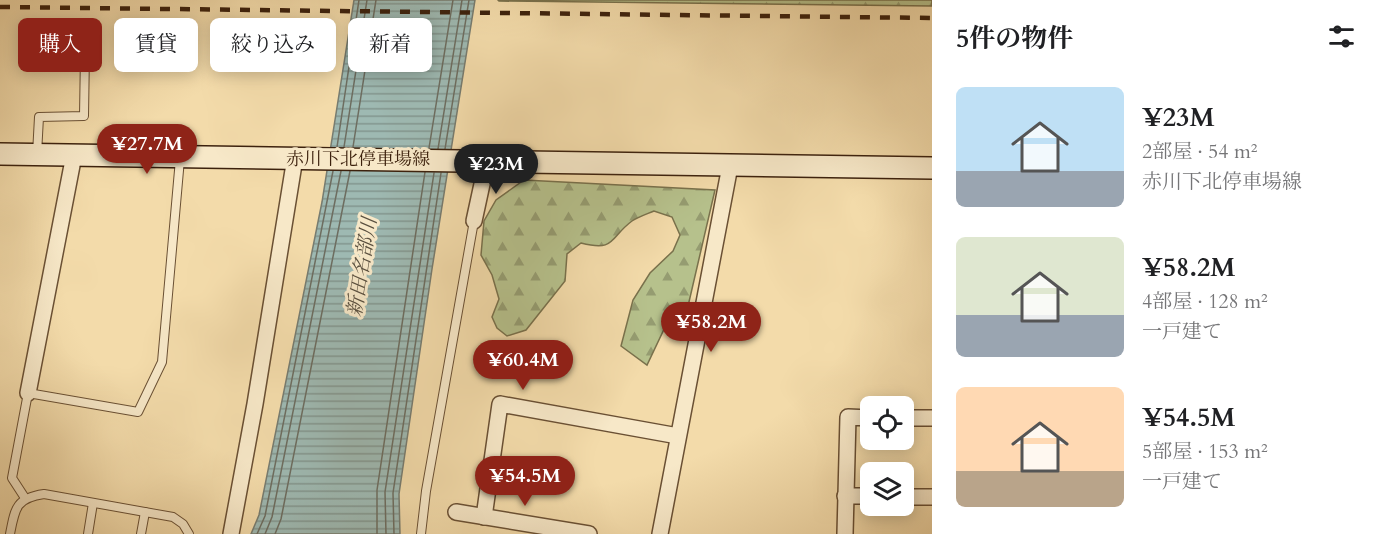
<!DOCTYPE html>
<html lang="ja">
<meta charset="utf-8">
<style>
:root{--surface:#fff;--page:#f6f6f6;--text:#202124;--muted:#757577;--accent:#8f2418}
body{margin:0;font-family:Cardo,"Noto Serif JP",serif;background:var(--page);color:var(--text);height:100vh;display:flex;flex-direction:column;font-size:22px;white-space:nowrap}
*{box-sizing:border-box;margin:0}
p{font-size:20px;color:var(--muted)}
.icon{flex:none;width:33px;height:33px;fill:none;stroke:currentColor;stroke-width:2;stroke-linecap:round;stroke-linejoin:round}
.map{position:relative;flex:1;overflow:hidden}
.side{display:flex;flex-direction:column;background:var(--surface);width:450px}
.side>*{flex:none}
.top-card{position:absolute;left:18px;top:18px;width:570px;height:54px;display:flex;gap:12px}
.buttons{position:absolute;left:860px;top:396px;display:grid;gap:12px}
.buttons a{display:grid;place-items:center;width:54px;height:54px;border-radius:9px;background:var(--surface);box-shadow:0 3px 15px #0003;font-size:30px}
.price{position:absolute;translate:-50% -51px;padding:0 14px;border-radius:21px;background:var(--accent);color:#fff;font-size:20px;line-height:39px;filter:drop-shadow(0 2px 3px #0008)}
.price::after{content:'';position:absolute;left:50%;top:36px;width:18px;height:14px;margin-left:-9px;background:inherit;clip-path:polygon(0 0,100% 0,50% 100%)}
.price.selected{background:#222;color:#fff}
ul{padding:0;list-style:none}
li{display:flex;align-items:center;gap:18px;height:150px;padding:0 24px}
li span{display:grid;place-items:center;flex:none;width:168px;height:120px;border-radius:9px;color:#555}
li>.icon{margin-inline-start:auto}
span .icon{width:72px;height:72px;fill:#fffc;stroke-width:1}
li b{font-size:26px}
h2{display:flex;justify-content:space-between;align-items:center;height:72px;padding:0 24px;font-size:26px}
.pill{padding:0 21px;border-radius:9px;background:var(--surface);box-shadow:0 3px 15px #0003;font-size:21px;line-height:54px}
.pill.selected{background:var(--accent);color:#fff}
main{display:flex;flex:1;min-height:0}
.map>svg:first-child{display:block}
</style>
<main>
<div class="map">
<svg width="932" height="534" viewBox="0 0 932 534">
<defs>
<pattern id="forest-firs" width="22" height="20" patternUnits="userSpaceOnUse" patternTransform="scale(1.5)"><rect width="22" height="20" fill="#b6c18c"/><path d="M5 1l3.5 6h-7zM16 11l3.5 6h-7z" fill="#959c71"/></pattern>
<pattern id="water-rules" width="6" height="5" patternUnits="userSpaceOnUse" patternTransform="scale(1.5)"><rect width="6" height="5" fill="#9eb9b2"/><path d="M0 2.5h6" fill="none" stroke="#82968f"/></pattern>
</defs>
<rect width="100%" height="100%" fill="#f3dbaa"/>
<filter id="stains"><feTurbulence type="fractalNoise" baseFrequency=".00333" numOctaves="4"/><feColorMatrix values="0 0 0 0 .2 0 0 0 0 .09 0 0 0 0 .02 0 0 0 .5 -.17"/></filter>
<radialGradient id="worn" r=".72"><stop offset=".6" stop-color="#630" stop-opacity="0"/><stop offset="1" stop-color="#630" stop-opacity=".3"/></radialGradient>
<!-- forest -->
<g fill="url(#forest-firs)" stroke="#79714c" stroke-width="1.5">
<polygon points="498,0 932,0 932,6 499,1"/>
<path d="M 524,180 L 715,190 L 685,319 L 667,323 L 647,365 L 621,346 L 633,300 L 650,273 L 673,251 L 680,235 L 672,217 L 654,211 C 647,214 638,217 632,221 C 609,238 616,252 581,243 L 567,254 L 565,281 L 526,330 L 507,336 L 497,328 L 492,317 L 499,299 L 492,275 L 481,255 L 484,221 L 496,200 Z"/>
</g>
<!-- water -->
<polygon fill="url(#water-rules)" stroke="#777c70" stroke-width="1.5" points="354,0 475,0 432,269 399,494 400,534 251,534 259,515 322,202"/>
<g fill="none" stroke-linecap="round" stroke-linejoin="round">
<!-- shore -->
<g stroke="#6d6d60" stroke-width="1.5">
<polyline points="337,147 359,0"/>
<polyline points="344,147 367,0"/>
<polyline points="353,147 376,0"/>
<polyline points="429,148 453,0"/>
<polyline points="438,149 462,0"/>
<polyline points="445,149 469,0"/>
<polyline points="257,534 265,516 333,171"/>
<polyline points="265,534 272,517 341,171"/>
<polyline points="275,534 281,519 350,171"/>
<polyline points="377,534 377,490 425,172"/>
<polyline points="386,534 385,492 434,173"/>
<polyline points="394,534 393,493 441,173"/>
</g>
<!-- service casing -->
<g stroke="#6a5034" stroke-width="10">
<g id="service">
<polyline points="37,154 39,117 84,116 85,52"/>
<polyline points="25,498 12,478 28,393 138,412 162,362 180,159"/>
<path d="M 10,534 C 15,508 16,498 44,494 L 173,517 L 183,524 L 189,534"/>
<polyline points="88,534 93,503"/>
<polyline points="141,534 145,512"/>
<polyline points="421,534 426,491 474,221"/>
</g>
</g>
<!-- minor casing -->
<g stroke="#6a5034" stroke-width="18">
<g id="minor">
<polyline points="474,221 487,161"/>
<polyline points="28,393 74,155"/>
<polyline points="903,418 932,418"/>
<polyline points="845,496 870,496"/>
<polyline points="903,497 932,497"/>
<polyline points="456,512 589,534"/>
<polyline points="484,517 500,404 678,436"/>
<polyline points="231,534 255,404 295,158"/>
<polyline points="660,534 730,166"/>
<polyline points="845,534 848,417 870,418"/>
</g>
</g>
<!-- secondary casing -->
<g stroke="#3c210d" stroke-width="24">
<polyline id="secondary" points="0,154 932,168"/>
</g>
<!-- service -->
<use href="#service" stroke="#f7e8c8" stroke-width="8"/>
<!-- minor -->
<use href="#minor" stroke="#f7e8c8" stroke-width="15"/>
<!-- secondary -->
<use href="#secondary" stroke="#f7e8c8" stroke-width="21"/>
<!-- rail -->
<polyline stroke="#3c210d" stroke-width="4.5" stroke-dasharray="10 10" stroke-linecap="butt" points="0,7 932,18"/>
</g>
<g text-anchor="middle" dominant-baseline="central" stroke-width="6" stroke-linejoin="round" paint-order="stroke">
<!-- street labels -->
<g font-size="18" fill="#3c210d" stroke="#f7e8c8">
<text x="358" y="159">赤川下北停車場線</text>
</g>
<!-- water labels -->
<g font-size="20" font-style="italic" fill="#594f3f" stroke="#f7e8c8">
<text transform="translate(362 267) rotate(-81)">新田名部川</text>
</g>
</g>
<rect width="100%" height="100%" filter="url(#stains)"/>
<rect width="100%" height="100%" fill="url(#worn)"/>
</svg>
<div class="buttons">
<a><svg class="icon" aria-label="locate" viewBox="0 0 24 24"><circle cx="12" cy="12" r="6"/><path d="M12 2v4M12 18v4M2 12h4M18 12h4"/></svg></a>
<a><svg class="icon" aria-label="layers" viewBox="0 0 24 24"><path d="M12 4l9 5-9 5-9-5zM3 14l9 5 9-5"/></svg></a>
</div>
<b class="price" style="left:147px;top:175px">¥27.7M</b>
<b class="price selected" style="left:496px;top:195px">¥23M</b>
<b class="price" style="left:711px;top:353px">¥58.2M</b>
<b class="price" style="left:523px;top:391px">¥60.4M</b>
<b class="price" style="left:525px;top:507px">¥54.5M</b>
<div class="top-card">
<a class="pill selected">購入</a>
<a class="pill">賃貸</a>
<a class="pill">絞り込み</a>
<a class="pill">新着</a>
</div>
</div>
<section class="side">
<h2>5件の物件<svg class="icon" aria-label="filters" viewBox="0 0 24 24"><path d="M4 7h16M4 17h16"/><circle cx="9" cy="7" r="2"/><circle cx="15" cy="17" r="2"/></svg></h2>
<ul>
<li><span style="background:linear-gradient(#bfe0f5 70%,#9aa5b1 0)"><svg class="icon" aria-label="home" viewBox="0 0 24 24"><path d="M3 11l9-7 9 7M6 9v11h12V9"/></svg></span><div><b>¥23M</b><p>2部屋 · 54 m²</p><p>赤川下北停車場線</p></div></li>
<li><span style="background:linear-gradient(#dfe7d0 65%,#9aa5b1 0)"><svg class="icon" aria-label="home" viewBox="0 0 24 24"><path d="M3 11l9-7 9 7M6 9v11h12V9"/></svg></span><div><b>¥58.2M</b><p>4部屋 · 128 m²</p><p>一戸建て</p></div></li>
<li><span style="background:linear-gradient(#ffd9b3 70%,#b9a48a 0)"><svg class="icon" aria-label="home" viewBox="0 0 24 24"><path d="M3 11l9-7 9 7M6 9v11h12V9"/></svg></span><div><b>¥54.5M</b><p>5部屋 · 153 m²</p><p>一戸建て</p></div></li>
</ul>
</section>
</main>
